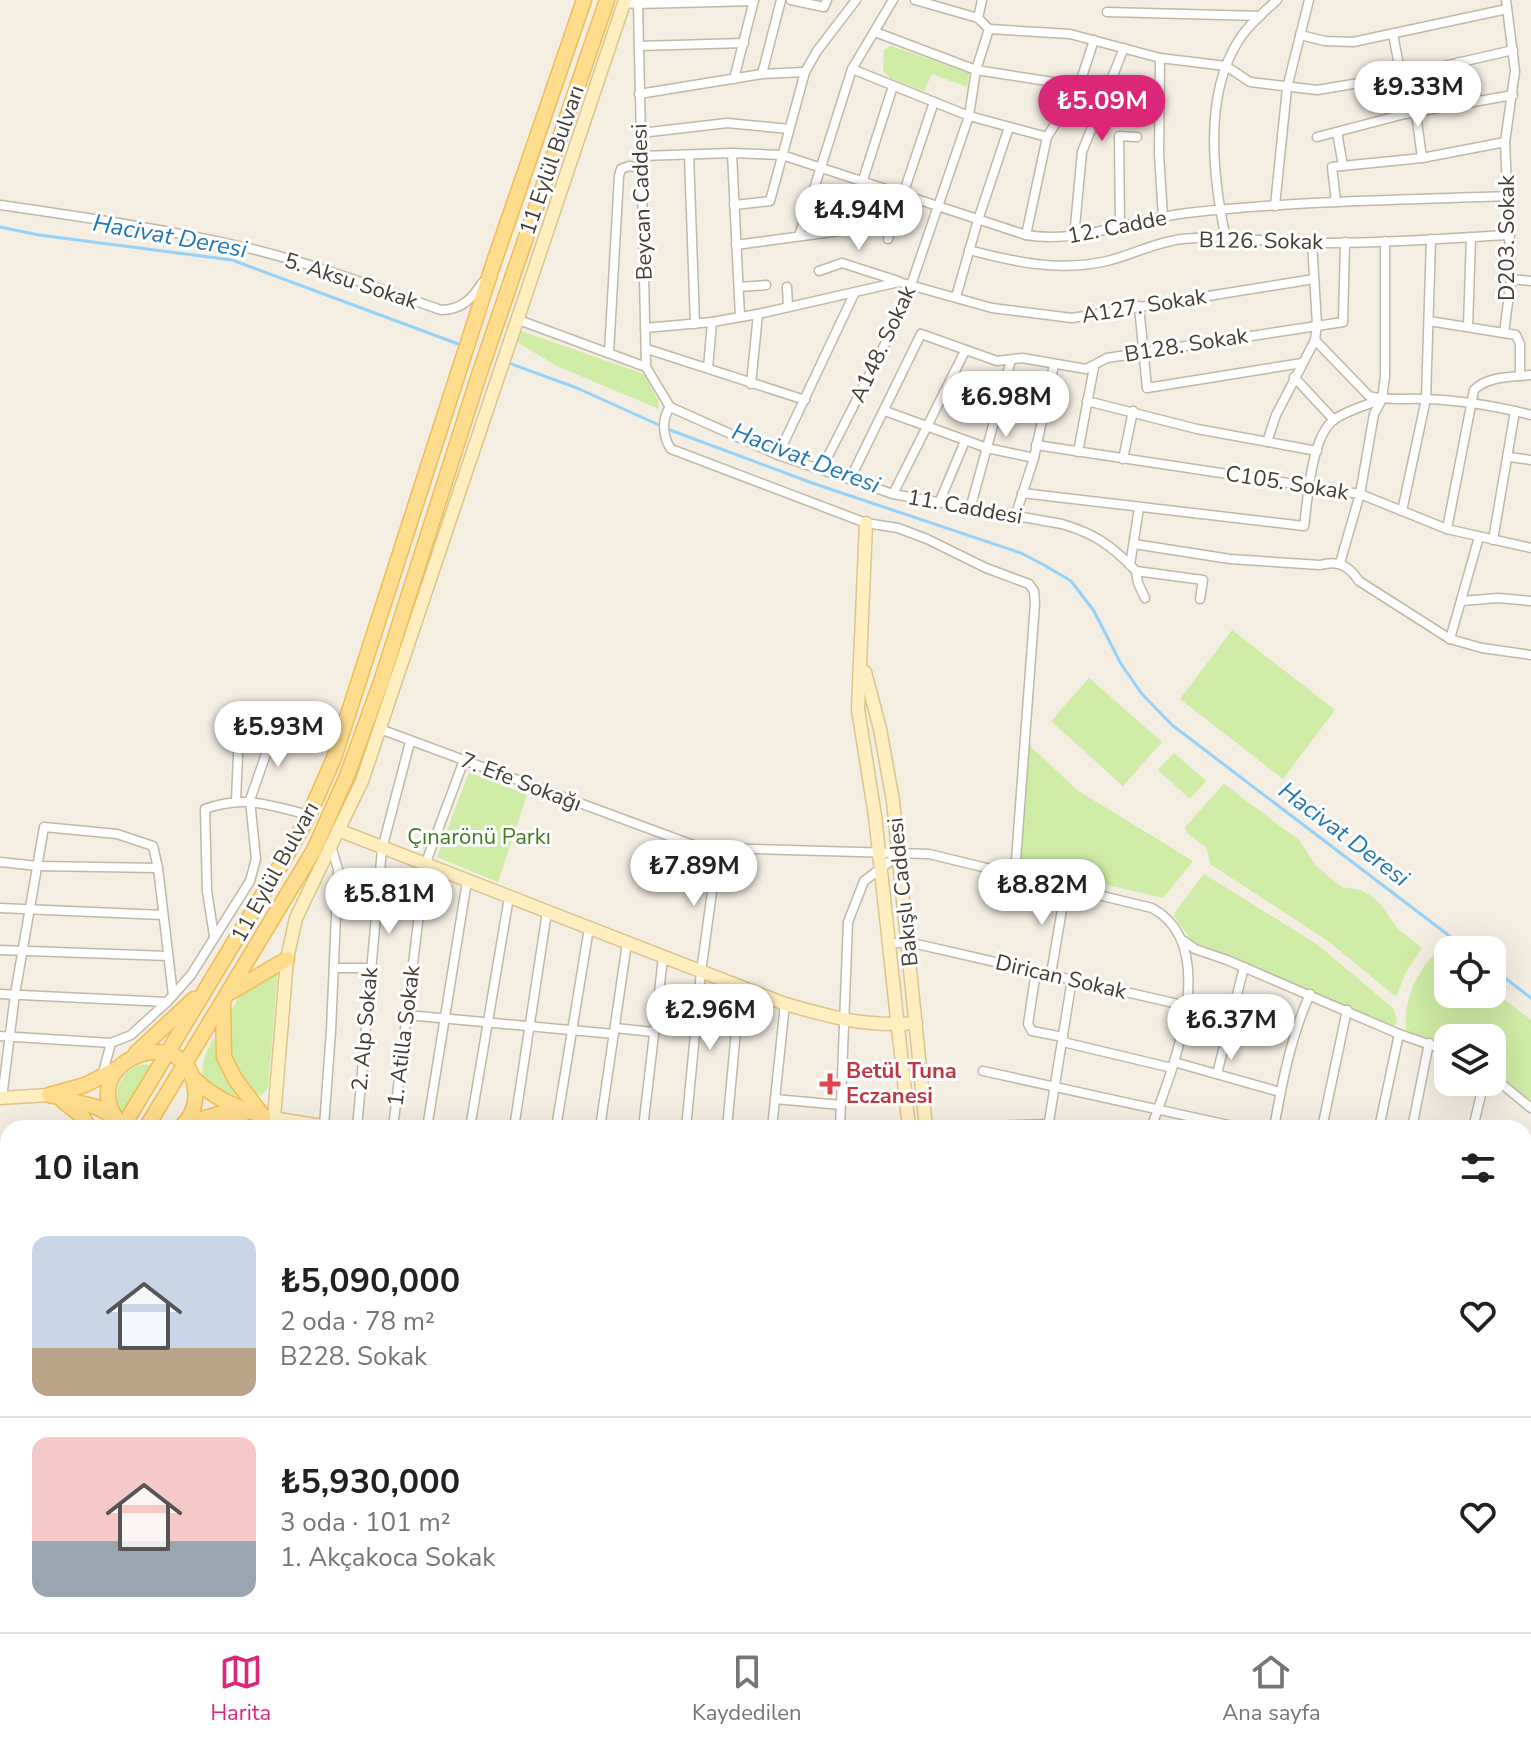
<!DOCTYPE html>
<html lang="tr">
<meta charset="utf-8">
<style>
:root{--surface:#fff;--page:#f2f2f2;--text:#202124;--muted:#757577;--line:#e0e0e0;--accent:#db2777}
body{margin:0;font-family:"Nunito Sans",sans-serif;background:var(--page);color:var(--text);height:100vh;display:flex;flex-direction:column;font-size:30px;white-space:nowrap}
*{box-sizing:border-box;margin:0}
p{font-size:26px;color:var(--muted)}
.icon{flex:none;width:44px;height:44px;fill:none;stroke:currentColor;stroke-width:2;stroke-linecap:round;stroke-linejoin:round}
.map{position:relative;flex:1;overflow:hidden}
.sheet{position:absolute;left:0px;top:1120px;width:1532px;height:512px;display:flex;flex-direction:column;background:var(--surface);border-radius:24px 24px 0 0;box-shadow:0 8px 32px #0002}
.sheet>*{flex:none}
.tools{position:absolute;left:1434px;top:936px;display:grid;gap:16px}
.tools a{display:grid;place-items:center;width:72px;height:72px;border-radius:16px;background:var(--surface);box-shadow:0 8px 32px #0002;font-size:40px}
.price{position:absolute;translate:-50% -68px;padding:0 18px;border-radius:28px;background:#fff;color:#222;font-size:26px;line-height:52px;filter:drop-shadow(0 2px 4px #0008)}
.price::after{content:'';position:absolute;left:50%;top:48px;width:24px;height:18px;margin-left:-12px;background:inherit;clip-path:polygon(0 0,100% 0,50% 100%)}
.price.selected{background:var(--accent);color:#fff}
ul{padding:0;list-style:none}
li{display:flex;align-items:center;gap:24px;height:200px;padding:0 32px}
li+li{border-top:2px solid var(--line)}
li span{display:grid;place-items:center;flex:none;width:224px;height:160px;border-radius:16px;color:#555}
li>.icon{margin-inline-start:auto}
span .icon{width:96px;height:96px;fill:#fffc;stroke-width:1}
li b{font-size:34px}
h2{display:flex;justify-content:space-between;align-items:center;height:96px;padding:0 32px;font-size:34px}
.dock{display:flex;justify-content:space-around;align-items:center;height:112px;border-top:2px solid var(--line);background:var(--surface);font-size:22px;color:var(--muted)}
.dock a{display:grid;justify-items:center;gap:4px}
.dock .selected{color:var(--accent)}
.map>svg:first-child{display:block}
</style>
<div class="map">
<svg width="1531" height="1632" viewBox="0 0 1531 1632">
<rect width="100%" height="100%" fill="#f3ede2"/>
<!-- green -->
<g fill="#ceeca5">
<polygon points="891,46 969,73 967,87 932,74 924,91 890,78 883,71 884,50"/>
<polygon points="521,331 644,374 658,400 659,409 557,366 517,342"/>
<polygon points="1232,630 1335,710 1283,779 1180,699"/>
<polygon points="1089,678 1162,742 1123,786 1051,721"/>
<polygon points="1028,744 1077,790 1193,861 1163,898 1020,864"/>
<polygon points="1174,753 1206,781 1190,799 1158,770"/>
<polygon points="469,772 527,795 498,882 437,857"/>
<polygon points="1224,784 1300,841 1316,866 1328,876 1342,887 1360,890 1371,896 1381,905 1397,928 1422,948 1406,972 1396,997 1328,941 1210,864 1207,848 1188,834 1185,827"/>
<polygon points="1204,874 1318,945 1394,1009 1397,1022 1394,1026 1198,945 1191,940 1174,916 1175,912"/>
<path d="M 1433,955 L 1448,956 L 1448,994 L 1492,994 L 1492,990 L 1531,1020 L 1531,1103 L 1492,1071 L 1492,1038 L 1448,1038 L 1448,1046 L 1406,1032 C 1404,1001 1413,979 1433,955 Z"/>
<path d="M 278,968 L 268,1089 L 260,1096 C 225,1080 215,1023 242,994 C 251,984 266,976 278,968 Z"/>
<path d="M 214,1037 L 220,1068 L 240,1100 C 196,1096 195,1070 214,1037 Z"/>
<path d="M 141,1064 L 150,1065 L 120,1116 C 112,1095 118,1072 141,1064 Z"/>
</g>
<g fill="none" stroke-linecap="round" stroke-linejoin="round">
<!-- stream -->
<g stroke="#96d2f7" stroke-width="3">
<polyline points="0,227 39,235 232,260 461,345"/>
<polyline points="506,362 577,388 670,430 815,484 1021,553 1044,565 1071,581 1094,611 1121,664 1142,694 1172,725 1468,950"/>
<polyline points="1492,968 1531,998"/>
</g>
<!-- street casing -->
<g stroke="#c2b8a6" stroke-width="11">
<g id="street">
<polyline points="791,0 824,7 827,0"/>
<polyline points="915,0 978,18 989,29 1070,34 1160,58 1226,66 1250,82 1317,90 1401,76 1513,50"/>
<polyline points="624,3 638,4 646,367 670,407"/>
<polyline points="638,4 754,1"/>
<polyline points="1107,12 1260,16"/>
<polyline points="978,18 982,0"/>
<polyline points="875,32 976,70 1079,86"/>
<polyline points="1393,34 1401,76 1405,114"/>
<polyline points="1300,35 1325,41 1353,42 1507,9"/>
<polyline points="639,46 744,43"/>
<polyline points="1160,58 1159,154 1163,217"/>
<polyline points="1459,62 1468,103"/>
<polyline points="852,69 969,116 1047,137"/>
<polyline points="762,74 781,0"/>
<polyline points="734,79 754,0"/>
<polyline points="639,94 762,74 805,72"/>
<polyline points="1416,113 1422,158"/>
<polyline points="1337,132 1343,166"/>
<polyline points="641,133 727,123 789,129"/>
<polyline points="1317,137 1405,114 1513,95"/>
<polyline points="732,153 740,317"/>
<polyline points="689,155 695,324"/>
<path d="M 641,156 L 732,153 L 782,155 L 1026,235 C 1081,244 1133,219 1187,213 C 1294,201 1402,200 1509,196"/>
<polyline points="1336,202 1332,167 1422,158 1505,142"/>
<path d="M 0,205 C 83,217 166,229 248,248 C 314,264 378,288 441,310 C 461,310 472,299 482,283"/>
<polyline points="734,205 770,201 805,72 817,51 856,0"/>
<polyline points="1275,206 1287,88 1309,0"/>
<polyline points="1120,226 1119,136 1137,137"/>
<polyline points="1026,235 1047,137 1079,86 1094,40"/>
<polyline points="799,236 852,69 893,0"/>
<polyline points="1074,237 1082,152 1124,48"/>
<polyline points="888,239 934,102"/>
<path d="M 1226,239 C 1213,179 1203,95 1239,40 C 1248,25 1264,12 1277,0"/>
<polyline points="736,245 847,230 893,86"/>
<path d="M 969,250 C 1015,262 1059,272 1107,261 C 1132,255 1156,242 1182,239 C 1224,235 1268,242 1310,243 C 1377,244 1444,238 1510,235"/>
<polyline points="819,271 842,263 898,281"/>
<polyline points="1511,279 1531,281"/>
<polyline points="739,287 766,285"/>
<polyline points="787,287 788,307"/>
<polyline points="956,297 978,220 1009,127"/>
<polyline points="1139,306 1147,388 1302,363"/>
<polyline points="516,319 646,367"/>
<polyline points="1429,321 1516,335 1520,344 1520,376"/>
<polyline points="1468,327 1471,237"/>
<polyline points="645,328 712,322 758,314 899,282 992,308 1072,318 1314,279"/>
<polyline points="1504,333 1511,279 1505,142 1515,71 1506,0"/>
<path d="M 1315,340 L 1369,396 C 1388,401 1406,398 1425,399 C 1461,400 1496,406 1531,415"/>
<polyline points="647,349 805,400"/>
<polyline points="609,353 619,176 621,169 629,166 642,168"/>
<polyline points="708,368 712,322"/>
<polyline points="1294,377 1334,420"/>
<polyline points="751,384 758,314"/>
<polyline points="947,389 998,407"/>
<polyline points="1087,401 1197,429 1317,451"/>
<path d="M 670,407 C 661,419 663,438 671,449 L 866,523 L 898,528 L 927,539 L 986,568 L 1029,584 L 1034,591 L 1035,603 L 1015,874"/>
<path d="M 670,407 L 778,455 L 893,494 L 1062,524 C 1096,534 1112,546 1136,571 L 1138,583 L 1145,598"/>
<polyline points="885,411 987,448 1034,458"/>
<polyline points="1267,442 1276,415 1315,340 1317,324 1312,243"/>
<polyline points="1036,445 1360,494 1447,529 1531,548"/>
<polyline points="1078,452 1094,367"/>
<polyline points="778,455 855,292"/>
<polyline points="1509,457 1531,460"/>
<polyline points="1123,459 1133,411"/>
<polyline points="821,470 885,344 911,285 969,116 976,70 989,29"/>
<polyline points="850,479 921,334 997,361 1022,358 1086,369 1107,358 1343,322 1345,242"/>
<path d="M 1022,493 L 1304,526 C 1308,499 1311,435 1335,419 C 1348,410 1367,405 1382,399"/>
<polyline points="893,494 965,351"/>
<polyline points="939,503 965,441"/>
<polyline points="970,509 1011,360"/>
<polyline points="1402,511 1426,399 1431,239"/>
<polyline points="1015,517 1034,458 1054,365"/>
<path d="M 1447,529 L 1474,390 C 1487,376 1512,377 1531,375"/>
<polyline points="1493,540 1515,411"/>
<path d="M 1134,544 L 1230,559 L 1320,565 C 1339,560 1349,566 1359,581 L 1450,639 L 1482,648 L 1531,655"/>
<polyline points="1340,563 1360,494 1374,414 1382,399 1385,376 1385,241"/>
<polyline points="1130,565 1139,508"/>
<polyline points="1136,571 1203,580 1200,599"/>
<polyline points="1462,601 1498,598 1531,601"/>
<polyline points="1450,639 1479,537"/>
<path d="M 380,729 L 693,845 L 718,848 L 929,854 L 1152,908 C 1223,946 1172,1071 1151,1128"/>
<polyline points="236,801 240,707"/>
<polyline points="0,862 37,866 158,868"/>
<polyline points="0,908 163,915"/>
<path d="M 214,936 L 207,891 L 205,809 C 245,795 269,805 309,815"/>
<polyline points="1184,941 1195,949 1227,960 1399,1034 1448,1051"/>
<polyline points="888,944 908,942 1187,1006"/>
<polyline points="0,950 168,956"/>
<polyline points="334,968 370,968"/>
<polyline points="1036,971 1028,1024 1032,1031 1063,1037"/>
<polyline points="1051,974 1066,886"/>
<polyline points="0,994 167,1002"/>
<polyline points="407,1015 614,1034"/>
<polyline points="615,1028 653,1032"/>
<polyline points="0,1036 111,1043 131,1035 167,1002 191,975 250,881 256,859 250,800 275,728"/>
<polyline points="1063,1042 1172,1068"/>
<polyline points="1174,1062 1280,1092"/>
<polyline points="983,1071 1242,1128"/>
<polyline points="1217,1074 1244,967"/>
<polyline points="102,1076 111,1043"/>
<polyline points="1492,1076 1531,1108"/>
<polyline points="2,1098 15,994 44,827 117,834 153,846 158,868 173,995"/>
<polyline points="775,1099 841,1105"/>
<polyline points="324,1126 331,1031 338,869 331,846"/>
<polyline points="990,1126 1049,1124"/>
<polyline points="357,1128 382,849 410,742"/>
<polyline points="393,1128 425,865 464,760"/>
<polyline points="427,1128 467,881"/>
<polyline points="470,1128 509,897"/>
<polyline points="514,1128 547,912"/>
<polyline points="556,1128 589,928"/>
<polyline points="600,1128 627,943"/>
<polyline points="643,1128 663,958"/>
<polyline points="686,1128 701,972 718,848"/>
<polyline points="727,1128 740,988"/>
<polyline points="772,1128 785,1004"/>
<polyline points="840,1128 848,922 864,881 900,854"/>
<polyline points="1048,1128 1072,979"/>
<path d="M 1274,1128 C 1282,1083 1291,1036 1310,994"/>
<polyline points="1322,1128 1347,1010"/>
<polyline points="1379,1128 1399,1034"/>
<polyline points="1412,1128 1429,1043"/>
<polyline points="1473,1128 1484,1082"/>
<polyline points="1524,1368 1531,1340"/>
<polyline points="1524,1421 1531,1423"/>
<polyline points="1524,1458 1531,1461"/>
<polyline points="1524,1504 1531,1489"/>
<polyline points="0,1507 8,1508"/>
<polyline points="0,1598 8,1597"/>
<polyline points="22,1624 23,1632"/>
<polyline points="56,1624 56,1632"/>
<polyline points="106,1624 107,1632"/>
<polyline points="147,1624 148,1632"/>
<polyline points="194,1624 195,1632"/>
<polyline points="259,1624 260,1632"/>
<polyline points="352,1624 404,1632"/>
<polyline points="620,1624 636,1628"/>
<polyline points="671,1624 671,1632"/>
<polyline points="1114,1624 1149,1628 1149,1632"/>
<polyline points="1357,1624 1370,1627"/>
<polyline points="1388,1624 1412,1632"/>
<polyline points="763,1628 794,1632"/>
<polyline points="1177,1629 1189,1632"/>
<polyline points="321,1632 321,1624"/>
<polyline points="457,1632 457,1624"/>
<polyline points="567,1632 568,1624"/>
<polyline points="713,1632 716,1624"/>
<polyline points="842,1632 843,1624"/>
<polyline points="1009,1632 1011,1624"/>
<polyline points="1439,1632 1441,1624"/>
<polyline points="1463,1632 1467,1624"/>
</g>
</g>
<!-- secondary casing -->
<g stroke="#dbc58e" stroke-width="15">
<g id="secondary">
<polyline points="866,523 858,709 875,816 909,1128"/>
<polyline points="865,672 880,729 893,801 926,1128"/>
<path d="M 338,830 L 785,1004 C 834,1018 865,1027 916,1023"/>
<polyline points="0,1098 49,1095"/>
<polyline points="266,1117 334,1128"/>
<polyline points="274,1118 287,959 296,918 362,781 625,0"/>
<polyline points="1524,1294 1531,1296"/>
<polyline points="0,1403 8,1390"/>
<polyline points="898,1632 898,1624"/>
</g>
</g>
<!-- primary casing -->
<g stroke="#efbd53" stroke-width="17">
<g id="primary">
<polyline points="231,992 287,959"/>
<polyline points="223,1005 224,1057 235,1079 263,1116"/>
<polyline points="136,1053 194,999"/>
<path d="M 192,1077 C 215,1099 233,1106 263,1116"/>
<polyline points="49,1095 85,1085 118,1068"/>
<polyline points="50,1095 96,1107 115,1117"/>
<polyline points="64,1102 82,1116 89,1128"/>
<polyline points="185,1124 222,1113 242,1115"/>
<polyline points="122,1128 285,858 309,815 334,758 493,265 584,0"/>
<path d="M 124,1128 C 65,1066 186,1014 195,1089 C 197,1104 191,1118 180,1128"/>
<polyline points="146,1128 314,850 347,776 381,682 479,375 607,0"/>
<polyline points="0,1333 8,1319"/>
<polyline points="0,1373 8,1360"/>
</g>
</g>
<!-- street -->
<use href="#street" stroke="#fff" stroke-width="8"/>
<!-- secondary -->
<use href="#secondary" stroke="#ffeebf" stroke-width="12"/>
<!-- primary -->
<use href="#primary" stroke="#ffdd8e" stroke-width="14"/>
</g>
<!-- markers -->
<path fill="#e0444e" stroke="#fff" stroke-width="3" d="M826 1072h8v8h8v8h-8v8h-8v-8h-8v-8h8z"/>
<g text-anchor="middle" dominant-baseline="central" stroke-width="6" stroke-linejoin="round" paint-order="stroke">
<!-- street labels -->
<g font-size="22" fill="#453d32" stroke="#fff">
<text transform="translate(552 160) rotate(-71)">11 Eylül Bulvarı</text>
<text transform="translate(642 202) rotate(-92)">Beycan Caddesi</text>
<text transform="translate(1117 227) rotate(-11)">12. Cadde</text>
<text transform="translate(1507 238) rotate(-90)">D203. Sokak</text>
<text transform="translate(1261 241) rotate(1)">B126. Sokak</text>
<text transform="translate(351 281) rotate(18)">5. Aksu Sokak</text>
<text transform="translate(1144 306) rotate(-9)">A127. Sokak</text>
<text transform="translate(883 344) rotate(-65)">A148. Sokak</text>
<text transform="translate(1186 345) rotate(-9)">B128. Sokak</text>
<text transform="translate(1287 483) rotate(9)">C105. Sokak</text>
<text transform="translate(965 507) rotate(10)">11. Caddesi</text>
<text transform="translate(521 782) rotate(21)">7. Efe Sokağı</text>
<text transform="translate(275 872) rotate(-61)">11 Eylül Bulvarı</text>
<text transform="translate(903 892) rotate(-96)">Bakışlı Caddesi</text>
<text transform="translate(1061 977) rotate(13)">Dirican Sokak</text>
<text transform="translate(365 1029) rotate(-85)">2. Alp Sokak</text>
<text transform="translate(404 1036) rotate(-83)">1. Atilla Sokak</text>
</g>
<!-- park labels -->
<g font-size="22" fill="#447b20" stroke="#fff">
<text x="479" y="837">Çınarönü Parkı</text>
</g>
<!-- health labels -->
<g font-size="22" font-weight="bold" fill="#be3a42" stroke="#fff" text-anchor="start">
<text x="846" y="1071">Betül Tuna<tspan x="846" dy="25">Eczanesi</tspan></text>
</g>
<!-- water labels -->
<g font-size="24" font-style="italic" fill="#2078b2" stroke="#fff">
<text transform="translate(170 236) rotate(10)">Hacivat Deresi</text>
<text transform="translate(806 458) rotate(21)">Hacivat Deresi</text>
<text transform="translate(1344 834) rotate(37)">Hacivat Deresi</text>
</g>
</g>
</svg>
<div class="tools">
<a><svg class="icon" aria-label="locate" viewBox="0 0 24 24"><circle cx="12" cy="12" r="6"/><path d="M12 2v4M12 18v4M2 12h4M18 12h4"/></svg></a>
<a><svg class="icon" aria-label="layers" viewBox="0 0 24 24"><path d="M12 4l9 5-9 5-9-5zM3 14l9 5 9-5"/></svg></a>
</div>
<b class="price" style="left:1418px;top:129px">₺9.33M</b>
<b class="price selected" style="left:1102px;top:143px">₺5.09M</b>
<b class="price" style="left:859px;top:252px">₺4.94M</b>
<b class="price" style="left:1006px;top:439px">₺6.98M</b>
<b class="price" style="left:278px;top:769px">₺5.93M</b>
<b class="price" style="left:694px;top:908px">₺7.89M</b>
<b class="price" style="left:1042px;top:927px">₺8.82M</b>
<b class="price" style="left:389px;top:936px">₺5.81M</b>
<b class="price" style="left:710px;top:1052px">₺2.96M</b>
<b class="price" style="left:1231px;top:1062px">₺6.37M</b>
<section class="sheet">
<h2>10 ilan<svg class="icon" aria-label="filters" viewBox="0 0 24 24"><path d="M4 7h16M4 17h16"/><circle cx="9" cy="7" r="2"/><circle cx="15" cy="17" r="2"/></svg></h2>
<ul>
<li><span style="background:linear-gradient(#c9d6e8 70%,#b9a48a 0)"><svg class="icon" aria-label="home" viewBox="0 0 24 24"><path d="M3 11l9-7 9 7M6 9v11h12V9"/></svg></span><div><b>₺5,090,000</b><p>2 oda · 78 m²</p><p>B228. Sokak</p></div><svg class="icon" aria-label="heart" viewBox="0 0 24 24"><path d="M12 20l-8-8c-3-5 5-10 8-4 3-6 11-1 8 4z"/></svg></li>
<li><span style="background:linear-gradient(#f6c9c9 65%,#9aa5b1 0)"><svg class="icon" aria-label="home" viewBox="0 0 24 24"><path d="M3 11l9-7 9 7M6 9v11h12V9"/></svg></span><div><b>₺5,930,000</b><p>3 oda · 101 m²</p><p>1. Akçakoca Sokak</p></div><svg class="icon" aria-label="heart" viewBox="0 0 24 24"><path d="M12 20l-8-8c-3-5 5-10 8-4 3-6 11-1 8 4z"/></svg></li>
</ul>
</section>
</div>
<nav class="dock">
<a class="selected"><svg class="icon" aria-label="map" viewBox="0 0 24 24"><path d="M3 6l6-2 6 2 6-2v14l-6 2-6-2-6 2zM9 4v14M15 6v14"/></svg>Harita</a>
<a><svg class="icon" aria-label="saved" viewBox="0 0 24 24"><path d="M7 4h10v16l-5-4-5 4z"/></svg>Kaydedilen</a>
<a><svg class="icon" aria-label="home" viewBox="0 0 24 24"><path d="M3 11l9-7 9 7M6 9v11h12V9"/></svg>Ana sayfa</a>
</nav>
